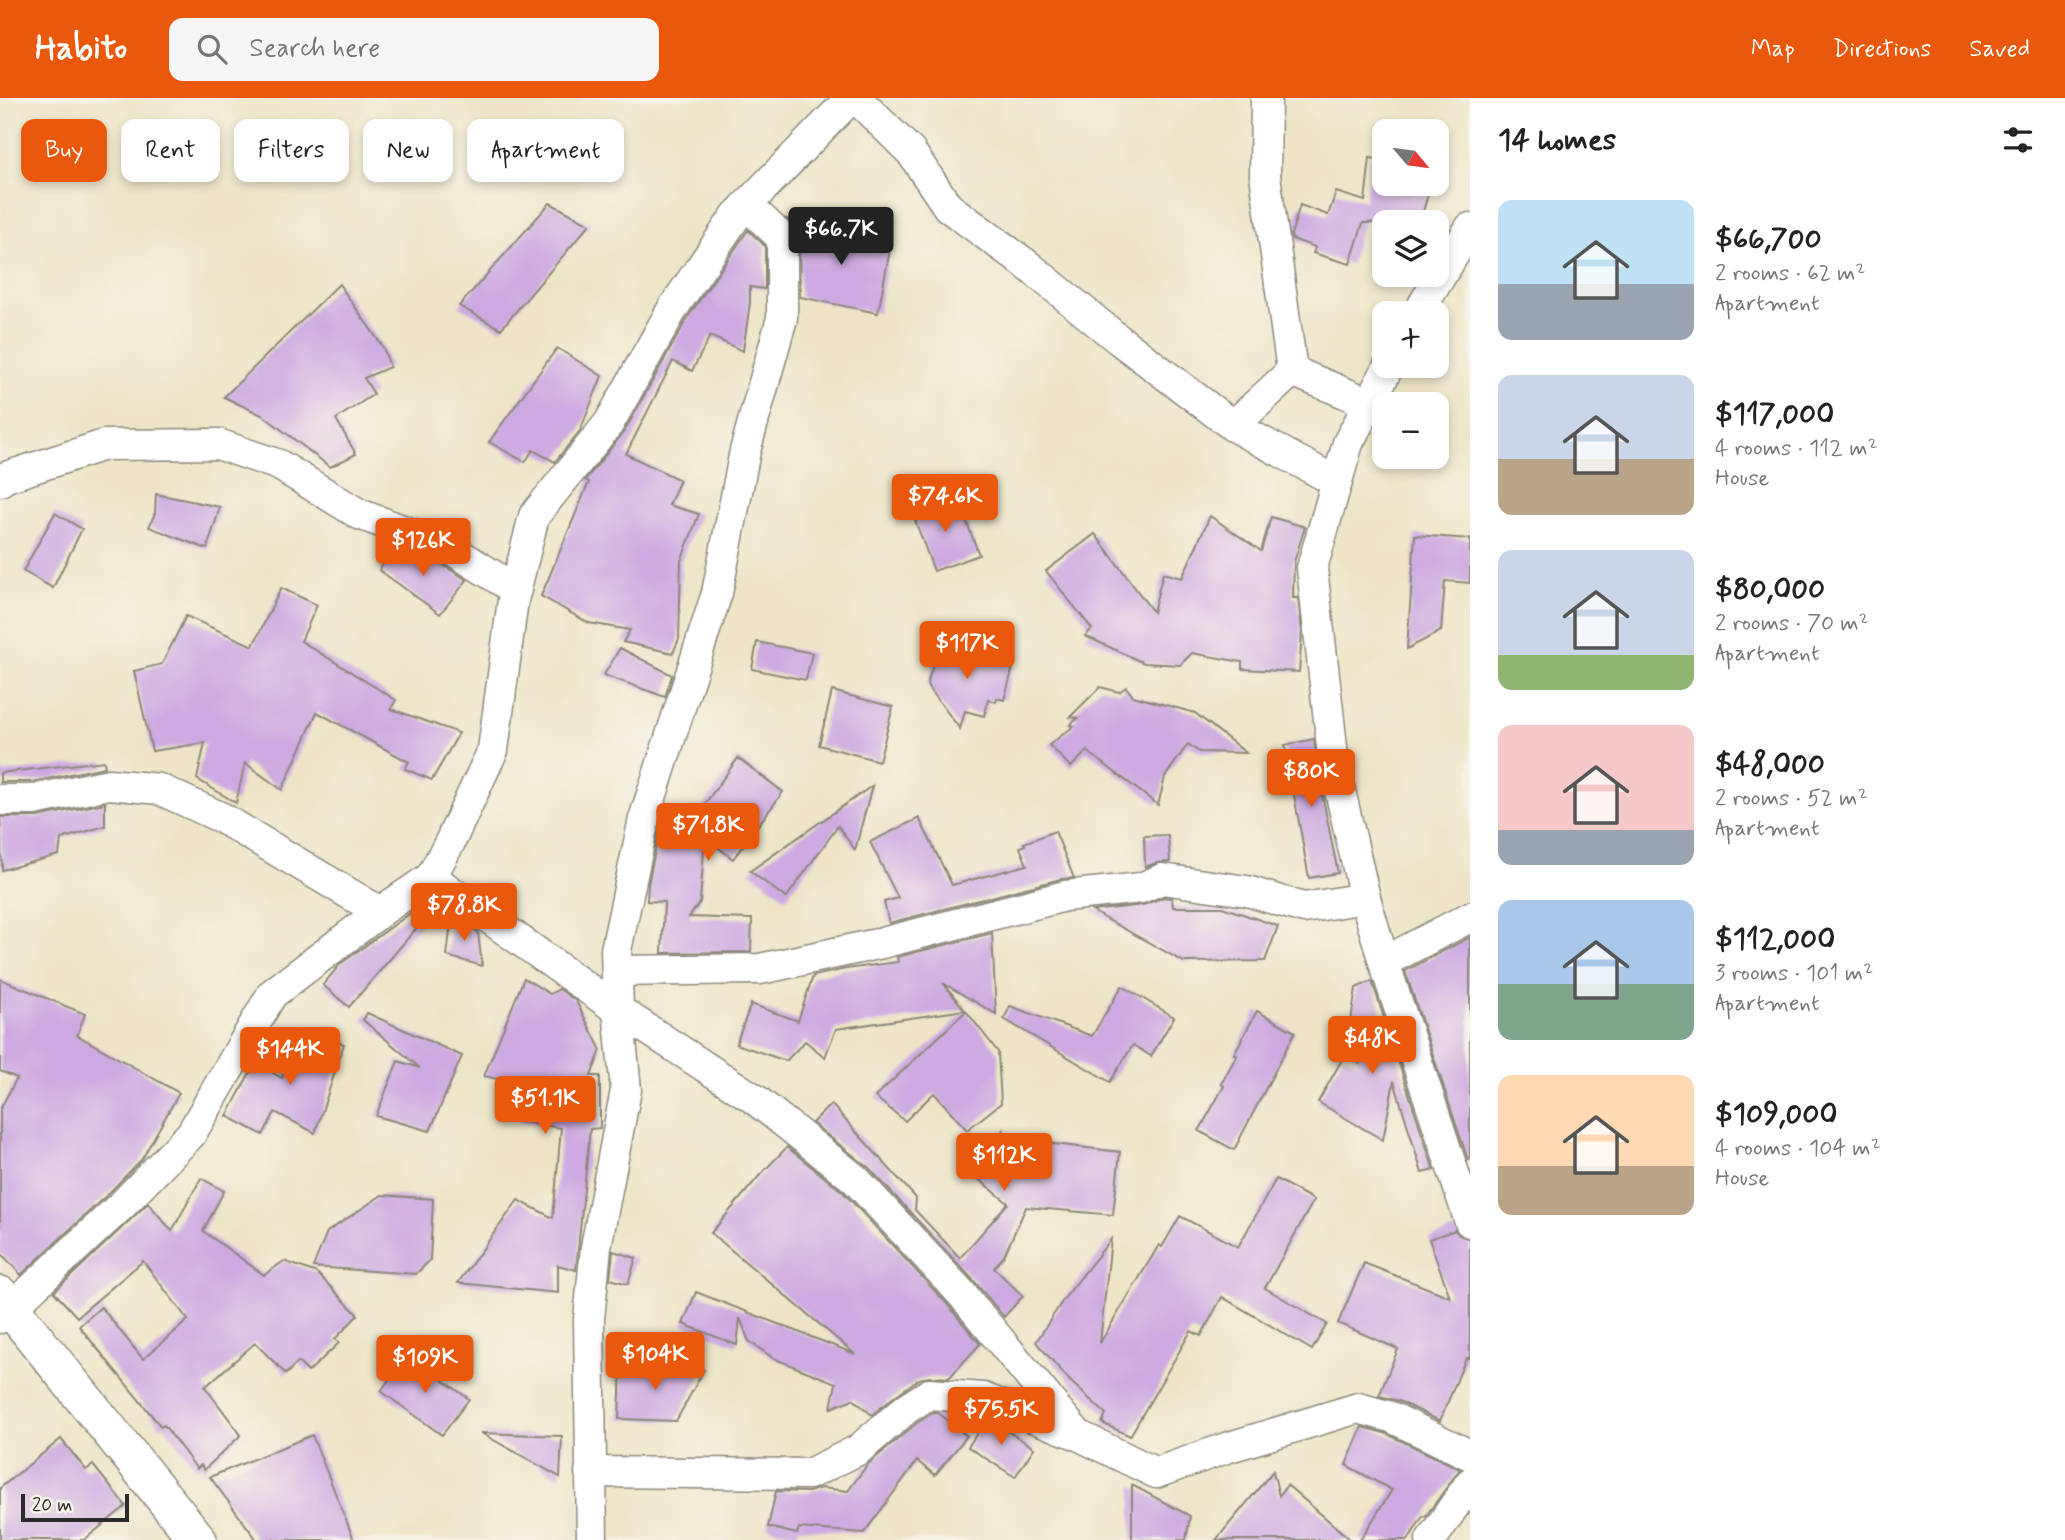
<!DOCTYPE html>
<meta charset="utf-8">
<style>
:root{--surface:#fff;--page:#f6f6f6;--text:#222;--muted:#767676;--accent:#ea580c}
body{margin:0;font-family:Mynerve,sans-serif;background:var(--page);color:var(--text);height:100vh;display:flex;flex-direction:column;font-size:26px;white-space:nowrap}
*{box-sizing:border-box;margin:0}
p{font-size:23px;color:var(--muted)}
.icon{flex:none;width:38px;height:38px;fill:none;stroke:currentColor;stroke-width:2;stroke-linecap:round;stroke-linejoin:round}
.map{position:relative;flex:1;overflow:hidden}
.drawer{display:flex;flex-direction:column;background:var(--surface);width:595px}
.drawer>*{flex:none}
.top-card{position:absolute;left:21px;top:21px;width:665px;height:63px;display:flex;gap:14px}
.needle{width:46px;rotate:119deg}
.fabs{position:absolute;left:1372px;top:21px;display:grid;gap:14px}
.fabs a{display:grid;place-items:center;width:77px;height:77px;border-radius:14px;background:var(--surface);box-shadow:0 4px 10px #0003;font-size:35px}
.scale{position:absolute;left:21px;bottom:18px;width:108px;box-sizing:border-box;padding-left:7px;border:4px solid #2b2b2b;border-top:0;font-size:19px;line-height:24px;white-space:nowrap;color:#2b2b2b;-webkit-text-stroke:5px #f7f3e8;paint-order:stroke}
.price{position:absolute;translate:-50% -60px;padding:0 16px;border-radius:7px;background:var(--accent);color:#fff;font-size:23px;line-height:46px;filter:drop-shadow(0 2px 4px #0008)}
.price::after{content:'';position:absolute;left:50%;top:42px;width:21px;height:16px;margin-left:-10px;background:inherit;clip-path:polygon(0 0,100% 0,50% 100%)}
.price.selected{background:#222;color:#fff}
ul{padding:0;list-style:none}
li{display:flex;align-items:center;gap:21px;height:175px;padding:0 28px}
li span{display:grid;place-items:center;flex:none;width:196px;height:140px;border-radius:14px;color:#555}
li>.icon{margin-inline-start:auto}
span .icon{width:84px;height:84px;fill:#fffc;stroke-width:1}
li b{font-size:30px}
h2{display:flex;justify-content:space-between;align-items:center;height:84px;padding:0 28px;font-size:30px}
.pill{padding:0 24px;border-radius:14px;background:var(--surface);box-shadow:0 4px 10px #0003;font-size:24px;line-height:63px}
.pill.selected{background:var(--accent);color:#fff}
header{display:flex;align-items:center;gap:42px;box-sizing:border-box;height:98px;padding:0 35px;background:var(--accent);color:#fff}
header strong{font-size:33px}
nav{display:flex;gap:38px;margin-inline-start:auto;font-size:24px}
.search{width:490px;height:63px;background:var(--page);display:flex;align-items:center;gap:18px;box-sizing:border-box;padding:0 24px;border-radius:14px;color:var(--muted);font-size:26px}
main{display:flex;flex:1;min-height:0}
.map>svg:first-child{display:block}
</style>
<header>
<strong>Habito</strong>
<div class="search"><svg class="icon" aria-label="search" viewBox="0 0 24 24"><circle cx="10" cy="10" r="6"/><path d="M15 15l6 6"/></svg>Search here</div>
<nav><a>Map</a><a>Directions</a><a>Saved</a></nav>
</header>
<main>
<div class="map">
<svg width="1470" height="1442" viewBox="0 0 1470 1442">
<rect width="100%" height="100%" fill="#f7f3e8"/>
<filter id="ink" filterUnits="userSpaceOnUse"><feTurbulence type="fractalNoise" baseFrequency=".0143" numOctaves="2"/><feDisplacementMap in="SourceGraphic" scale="14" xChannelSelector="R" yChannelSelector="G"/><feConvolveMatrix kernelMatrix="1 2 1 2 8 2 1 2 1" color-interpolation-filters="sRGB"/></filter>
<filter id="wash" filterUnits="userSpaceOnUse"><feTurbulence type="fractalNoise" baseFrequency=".00686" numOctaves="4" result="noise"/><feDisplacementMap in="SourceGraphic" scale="28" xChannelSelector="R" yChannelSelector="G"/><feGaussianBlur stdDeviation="1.57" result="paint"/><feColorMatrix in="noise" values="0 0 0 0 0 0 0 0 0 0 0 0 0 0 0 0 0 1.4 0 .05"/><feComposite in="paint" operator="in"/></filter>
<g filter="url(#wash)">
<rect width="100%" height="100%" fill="#eee5c8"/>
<g id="blocks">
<!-- building -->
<g fill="#cdaae1">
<polygon points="1370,60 1384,62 1384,86 1431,86 1420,124 1363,125 1350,166 1313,155 1315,149 1292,141 1291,137 1300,107 1328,117 1336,94 1365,103"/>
<polygon points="550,105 590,126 501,231 459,208"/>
<polygon points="787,121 891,146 878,215 800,199 799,139 798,133"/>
<polygon points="748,132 765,148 765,191 750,189 750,205 743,253 710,238 692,273 673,263 626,356 680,382 669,407 699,416 681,463 679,541 673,555 623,544 630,532 589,525 541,498 589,384 585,382 624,334 688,219"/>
<polygon points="339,186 383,249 390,269 364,280 374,296 336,321 356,356 330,369 264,318 224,299"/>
<polygon points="557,250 602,278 580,333 555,364 533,352 525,364 489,344"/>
<polygon points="156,396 220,409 207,451 149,429 155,415"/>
<polygon points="957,398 979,457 934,473 912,414"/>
<polygon points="55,415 82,431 53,490 23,473"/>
<polygon points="1210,418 1261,453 1271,419 1305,429 1294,464 1293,500 1298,500 1302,534 1299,574 1242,571 1242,564 1192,555 1180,567 1144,565 1085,538 1092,531 1046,473 1095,436 1153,514 1163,475 1182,480"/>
<polygon points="1415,437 1470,441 1470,485 1445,483 1441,533 1407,551"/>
<polygon points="395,448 440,465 467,482 440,516 379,472"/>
<polygon points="281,490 317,507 301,543 396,602 391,611 459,635 432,682 405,671 409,664 317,614 282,692 245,665 236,705 197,681 205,645 152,653 134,573 162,566 186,518 253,548"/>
<polygon points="757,544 812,555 806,582 752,571"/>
<polygon points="939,545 1014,566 1004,602 997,600 996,604 988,601 984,618 965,613 960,631 927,587"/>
<polygon points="620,550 672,577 665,599 604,577"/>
<polygon points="1100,589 1119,594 1126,589 1133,598 1195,615 1246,655 1199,654 1188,646 1165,679 1158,707 1087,653 1071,669 1049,647 1074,628 1070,627 1078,620 1070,619"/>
<polygon points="832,593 893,609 879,663 819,647"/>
<polygon points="1314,641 1317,671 1338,775 1309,780 1285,647"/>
<polygon points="738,660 783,694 733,761 705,739 700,804 689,819 752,821 751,854 662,855 664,804 647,803 648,786 660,730 694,731 689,728"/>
<polygon points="104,663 105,669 32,684 0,684 0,675"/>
<polygon points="872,688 855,752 838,728 786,800 750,773"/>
<polygon points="105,705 105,728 61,741 59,757 2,772 0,719 37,719"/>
<polygon points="919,720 952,787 1027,767 1020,749 1025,747 1024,745 1055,733 1074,780 1061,781 889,825 884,804 898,800 870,744"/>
<polygon points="1168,737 1170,764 1156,765 1145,769 1144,738"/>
<polygon points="1164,799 1172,800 1173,809 1222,809 1278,828 1265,863 1184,864 1092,813 1143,807"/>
<polygon points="430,801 438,805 349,909 323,887 340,866"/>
<polygon points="452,816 478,834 482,868 447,858"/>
<polygon points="992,835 996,916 943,885 965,912 836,931 825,959 805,943 786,963 736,946 751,906 798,923 813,878 846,871 898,864 897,859"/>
<polygon points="1470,839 1470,1061 1468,1062 1405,873"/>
<polygon points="524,880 550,896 559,891 576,903 601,952 591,978 600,978 600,1030 590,1031 576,1172 558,1167 558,1195 458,1185 518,1102 553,1120 561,1030 519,1023 525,987 484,978"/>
<polygon points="0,881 85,916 77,937 179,995 142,1061 110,1094 21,1177 0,1154 0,1011 17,980 0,973"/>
<polygon points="1372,883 1434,1072 1422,1075 1394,983 1383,1042 1318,1004 1344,958 1359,965 1349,935 1356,890"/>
<polygon points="1122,888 1174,919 1151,958 1133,947 1110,984 1004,921 1010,908 1092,938"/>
<polygon points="966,913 998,954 1001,1005 967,1032 934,995 905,1023 875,999"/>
<polygon points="1257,913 1295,934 1234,1052 1199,1033 1224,988 1221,986 1237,957 1234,956"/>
<polygon points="367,915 462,958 430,1033 376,1018 398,963 420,970 363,922"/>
<polygon points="305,934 344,946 315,1035 275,1014 263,1037 227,1018 255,965 282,980"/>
<polygon points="831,1006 916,1100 915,1112 960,1160 1008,1105 970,1074 1003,1032 1003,1040 1120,1054 1113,1117 1026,1109 1004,1158 994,1170 1023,1198 1004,1219 974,1183 868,1069 812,1025"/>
<polygon points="787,1049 843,1094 948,1207 980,1246 949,1280 930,1279 919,1281 895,1298 872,1317 853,1301 831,1310 836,1285 773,1260 749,1243 740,1220 737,1247 683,1226 696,1194 855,1256 711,1135 760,1077"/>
<polygon points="201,1080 224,1093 203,1133 264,1177 284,1163 317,1175 358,1217 335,1241 339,1245 308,1274 298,1264 286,1276 255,1245 205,1289 241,1337 204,1372 201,1367 197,1371 164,1327 161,1329 79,1228 101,1209 143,1261 188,1222 143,1163 77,1219 54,1194 148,1105 172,1133"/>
<polygon points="1276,1081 1314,1102 1265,1190 1327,1226 1312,1252 1222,1199 1201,1238 1191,1233 1130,1338 1102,1325 1106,1316 1070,1283 1036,1244 1063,1202 1111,1141 1100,1245 1159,1147 1162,1149 1180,1118 1238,1149"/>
<polygon points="382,1097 433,1101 430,1162 416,1176 313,1169 327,1134"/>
<polygon points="1455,1132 1459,1137 1470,1141 1470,1260 1466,1260 1440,1323 1399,1303 1379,1298 1398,1251 1338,1225 1364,1165 1450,1199 1429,1141"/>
<polygon points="613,1153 636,1160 628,1186 610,1181"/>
<polygon points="407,1256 469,1301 442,1337 381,1293"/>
<polygon points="621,1268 704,1272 676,1323 619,1321"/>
<polygon points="934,1314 937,1314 967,1338 935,1377 917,1363 864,1435 799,1430 797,1436 768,1429 776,1393 809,1394 821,1390 848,1393 868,1366 917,1325"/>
<polygon points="987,1320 1034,1350 1015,1379 968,1349"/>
<polygon points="1362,1329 1385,1335 1460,1371 1425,1419 1423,1418 1408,1442 1360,1442 1392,1392 1346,1367"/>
<polygon points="481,1335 562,1338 560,1379"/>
<polygon points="312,1337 354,1442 257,1442 210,1379"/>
<polygon points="61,1341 86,1372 93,1367 126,1408 84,1442 0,1442 0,1390"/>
<polygon points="1273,1373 1279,1398 1287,1387 1351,1442 1216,1442"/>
<polygon points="1132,1387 1190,1418 1186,1442 1132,1442"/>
</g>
</g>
</g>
<g filter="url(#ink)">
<use href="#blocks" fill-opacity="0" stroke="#8c887a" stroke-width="2"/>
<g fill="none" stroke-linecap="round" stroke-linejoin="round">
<!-- minor casing -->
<g stroke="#8c887a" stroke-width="33">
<g id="minor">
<polyline points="856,0 911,54 948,109 1026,166 1118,241 1233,328 1337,384"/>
<polyline points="1266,0 1265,77 1292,273 1369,305"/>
<polyline points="1418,215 1470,130"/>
<polyline points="1389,268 1348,345 1312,470 1334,667 1365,800 1384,864 1470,1124"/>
<polyline points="1233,328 1292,273"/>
<polyline points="0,383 6,379 104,347 218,346 279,367 359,416 448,449 516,492"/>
<polyline points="0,702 34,702 109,686 159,691 222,720 380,814"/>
<polyline points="431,779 618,912 756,1002 855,1081 961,1195 1078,1337 1156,1375 1226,1350 1358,1310 1391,1319 1470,1357"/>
<polyline points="1384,864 1470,819"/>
<polyline points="617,873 760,871 882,845 1065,798 1141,790 1162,781 1247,793 1304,810 1365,800"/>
<polyline points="0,1220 122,1107 191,1036 272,896 380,814 431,779 450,744 493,652 513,502 534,418 609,325 673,210 736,118 851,0"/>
<polyline points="590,1374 809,1376 858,1352 906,1311 929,1296 983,1300 1076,1336"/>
<polyline points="592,1442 589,1221 596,1149 626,992 618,912 616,852 644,721 717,495 745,353 782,220 782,140 747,107"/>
<polyline points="1431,1442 1470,1385"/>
</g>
</g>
<!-- tertiary casing -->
<g stroke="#8c887a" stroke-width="40">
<polyline id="tertiary" points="0,1197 198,1442"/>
</g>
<!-- minor -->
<use href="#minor" stroke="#fff" stroke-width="30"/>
<!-- tertiary -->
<use href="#tertiary" stroke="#fff" stroke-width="37"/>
</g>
</g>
</svg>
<div class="fabs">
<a><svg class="needle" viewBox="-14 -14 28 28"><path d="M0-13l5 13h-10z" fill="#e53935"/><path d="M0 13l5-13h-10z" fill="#767676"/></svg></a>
<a><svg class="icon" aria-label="layers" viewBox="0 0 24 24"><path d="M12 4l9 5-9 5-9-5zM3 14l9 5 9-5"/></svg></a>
<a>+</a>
<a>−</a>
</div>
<div class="scale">20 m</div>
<b class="price selected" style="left:841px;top:169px">$66.7K</b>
<b class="price" style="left:945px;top:436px">$74.6K</b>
<b class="price" style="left:423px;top:480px">$126K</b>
<b class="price" style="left:967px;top:583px">$117K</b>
<b class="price" style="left:1311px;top:711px">$80K</b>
<b class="price" style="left:708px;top:765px">$71.8K</b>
<b class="price" style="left:464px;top:845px">$78.8K</b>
<b class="price" style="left:1372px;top:978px">$48K</b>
<b class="price" style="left:290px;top:989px">$144K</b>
<b class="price" style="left:545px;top:1038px">$51.1K</b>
<b class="price" style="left:1004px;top:1095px">$112K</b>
<b class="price" style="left:655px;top:1294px">$104K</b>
<b class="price" style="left:425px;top:1297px">$109K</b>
<b class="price" style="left:1001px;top:1349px">$75.5K</b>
<div class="top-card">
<a class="pill selected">Buy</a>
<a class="pill">Rent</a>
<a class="pill">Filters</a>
<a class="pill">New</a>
<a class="pill">Apartment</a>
</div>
</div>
<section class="drawer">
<h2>14 homes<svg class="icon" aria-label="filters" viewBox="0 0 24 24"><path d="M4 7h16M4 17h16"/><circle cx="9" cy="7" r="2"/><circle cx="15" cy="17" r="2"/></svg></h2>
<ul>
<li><span style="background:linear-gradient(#bfe0f5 60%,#9aa5b1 0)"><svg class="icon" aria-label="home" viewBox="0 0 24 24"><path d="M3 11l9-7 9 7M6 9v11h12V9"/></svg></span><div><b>$66,700</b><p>2 rooms · 62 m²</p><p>Apartment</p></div></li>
<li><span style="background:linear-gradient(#c9d6e8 60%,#b9a48a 0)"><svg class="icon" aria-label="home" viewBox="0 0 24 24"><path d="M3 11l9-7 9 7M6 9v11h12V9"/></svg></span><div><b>$117,000</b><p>4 rooms · 112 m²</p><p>House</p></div></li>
<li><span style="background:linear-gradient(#c9d6e8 75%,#8fb573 0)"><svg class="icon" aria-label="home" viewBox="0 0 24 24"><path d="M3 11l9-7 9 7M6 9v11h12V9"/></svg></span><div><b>$80,000</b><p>2 rooms · 70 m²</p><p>Apartment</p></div></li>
<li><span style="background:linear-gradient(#f6c9c9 75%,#9aa5b1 0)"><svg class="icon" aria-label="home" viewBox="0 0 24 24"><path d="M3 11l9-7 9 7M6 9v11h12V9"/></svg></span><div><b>$48,000</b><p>2 rooms · 52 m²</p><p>Apartment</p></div></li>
<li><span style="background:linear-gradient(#a9c7e8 60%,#7fa58c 0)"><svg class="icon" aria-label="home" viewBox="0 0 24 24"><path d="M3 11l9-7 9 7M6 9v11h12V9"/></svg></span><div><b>$112,000</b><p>3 rooms · 101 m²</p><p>Apartment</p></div></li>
<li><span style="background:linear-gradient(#ffd9b3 65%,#b9a48a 0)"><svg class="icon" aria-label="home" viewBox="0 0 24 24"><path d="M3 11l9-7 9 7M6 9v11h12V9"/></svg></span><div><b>$109,000</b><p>4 rooms · 104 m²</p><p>House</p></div></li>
</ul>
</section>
</main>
